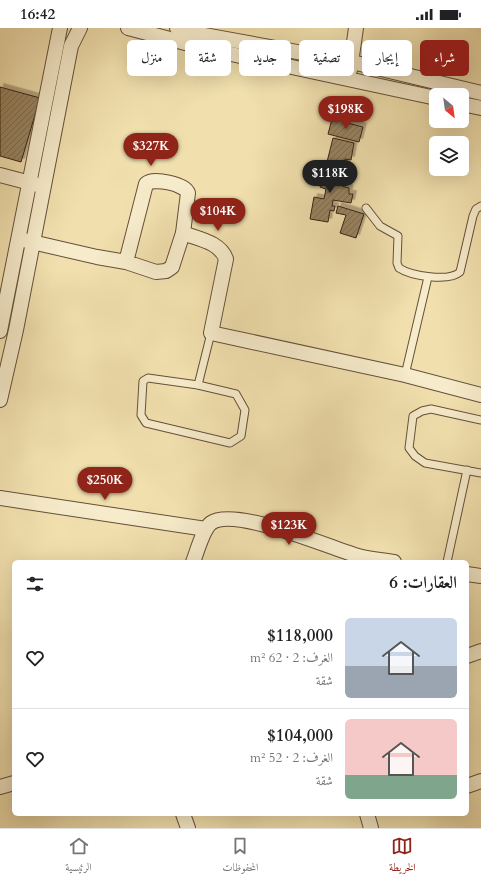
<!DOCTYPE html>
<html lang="ar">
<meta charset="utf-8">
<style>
:root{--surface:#fff;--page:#f2f2f2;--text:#202124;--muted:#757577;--line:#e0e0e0;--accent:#8f2418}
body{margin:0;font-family:Cardo,Amiri,serif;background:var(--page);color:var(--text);direction:rtl;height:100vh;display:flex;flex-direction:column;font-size:15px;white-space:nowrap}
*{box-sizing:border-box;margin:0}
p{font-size:13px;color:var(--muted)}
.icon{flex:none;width:22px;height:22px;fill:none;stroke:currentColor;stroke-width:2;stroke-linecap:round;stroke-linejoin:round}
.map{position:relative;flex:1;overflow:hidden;direction:ltr}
.details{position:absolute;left:12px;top:532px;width:457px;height:256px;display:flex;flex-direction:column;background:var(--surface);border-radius:6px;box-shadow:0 4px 16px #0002;direction:rtl}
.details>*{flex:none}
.guide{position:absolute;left:12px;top:12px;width:457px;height:36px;direction:rtl;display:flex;gap:8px}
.needle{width:26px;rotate:151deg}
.buttons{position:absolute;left:429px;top:60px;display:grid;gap:8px}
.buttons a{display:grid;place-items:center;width:40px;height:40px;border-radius:6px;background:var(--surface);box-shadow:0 4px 16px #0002;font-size:20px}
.price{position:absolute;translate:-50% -34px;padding:0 9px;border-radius:14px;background:var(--accent);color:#fff;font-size:13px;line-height:26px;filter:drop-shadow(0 1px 2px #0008)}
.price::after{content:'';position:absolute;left:50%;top:24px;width:12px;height:9px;margin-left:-6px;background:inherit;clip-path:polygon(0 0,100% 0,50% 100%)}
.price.selected{background:#222;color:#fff}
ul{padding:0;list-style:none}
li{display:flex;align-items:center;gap:12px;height:100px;padding:0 12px}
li+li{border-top:1px solid var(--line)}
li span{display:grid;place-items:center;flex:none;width:112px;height:80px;border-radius:6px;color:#555}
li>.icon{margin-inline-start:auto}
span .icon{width:48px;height:48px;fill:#fffc;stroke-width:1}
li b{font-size:17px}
h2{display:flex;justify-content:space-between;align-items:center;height:48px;padding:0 12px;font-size:17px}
.chip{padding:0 14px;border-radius:6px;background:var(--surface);box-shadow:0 4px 16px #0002;font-size:14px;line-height:36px}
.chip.selected{background:var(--accent);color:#fff}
.status{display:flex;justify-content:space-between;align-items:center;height:28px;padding:0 20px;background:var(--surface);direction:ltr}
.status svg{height:11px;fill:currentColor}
.menu{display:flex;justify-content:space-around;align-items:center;height:56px;border-top:1px solid var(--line);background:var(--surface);font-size:11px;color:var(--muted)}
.menu a{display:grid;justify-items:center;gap:2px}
.menu .selected{color:var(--accent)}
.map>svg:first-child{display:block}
</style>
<div class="status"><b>16:42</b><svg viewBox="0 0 49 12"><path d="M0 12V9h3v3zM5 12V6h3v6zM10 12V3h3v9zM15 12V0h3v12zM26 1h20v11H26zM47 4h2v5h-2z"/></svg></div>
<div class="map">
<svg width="481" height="800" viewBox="0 0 481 800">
<defs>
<pattern id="building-hatch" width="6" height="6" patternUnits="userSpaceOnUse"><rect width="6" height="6" fill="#978464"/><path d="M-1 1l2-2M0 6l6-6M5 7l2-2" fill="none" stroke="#7c6c51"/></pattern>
<filter id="shadow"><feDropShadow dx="3.5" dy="-3.5" stdDeviation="0" flood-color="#0004"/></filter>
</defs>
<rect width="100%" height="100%" fill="#f1e0ae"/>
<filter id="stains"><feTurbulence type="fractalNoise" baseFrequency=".005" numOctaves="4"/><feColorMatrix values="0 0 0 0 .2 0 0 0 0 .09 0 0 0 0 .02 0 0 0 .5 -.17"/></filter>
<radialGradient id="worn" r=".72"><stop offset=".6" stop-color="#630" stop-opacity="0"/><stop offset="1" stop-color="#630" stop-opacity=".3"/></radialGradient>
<!-- building -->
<g fill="url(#building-hatch)" stroke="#362013" filter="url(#shadow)">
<polygon points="0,59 40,70 21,134 0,128"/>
<polygon points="332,91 363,99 359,114 328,106"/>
<polygon points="333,110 354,115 351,132 345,131 344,137 327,134"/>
<polygon points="326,139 345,142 342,158 349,160 349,166 353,166 351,175 333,172 332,178 335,178 334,183 330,182 328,194 310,191 314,169 324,171 326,161 320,159 322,147 325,148"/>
<polygon points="338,178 364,186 356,210 340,205 346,187 336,185"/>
</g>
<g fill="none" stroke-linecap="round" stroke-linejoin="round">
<!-- lane casing -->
<g stroke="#65503a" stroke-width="9">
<g id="lane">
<path d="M 366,180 L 380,198 L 398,208 L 397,235 L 399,240 C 411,248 449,254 460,244 L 473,188 L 476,181 L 481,178"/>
<polyline points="405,347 428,249"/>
<polygon points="148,350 198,357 236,366 245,382 241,408 230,415 146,395 141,387 143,353"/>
<polyline points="198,357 211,305"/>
<polyline points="481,392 431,381 422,383 413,388 409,420 415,428 425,435 481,445"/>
<polyline points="447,534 467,442"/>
</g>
</g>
<!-- street casing -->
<g stroke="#65503a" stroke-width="16">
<g id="street">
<polyline points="128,0 208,21 436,70"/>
<polyline points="177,0 204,7 352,34 481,65"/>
<polyline points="350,42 356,0"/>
<polyline points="462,76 481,80"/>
<polyline points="0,147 38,157"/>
<path d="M 183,205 C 198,211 220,214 226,231 L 211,305 L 405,347 L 481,367"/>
<path d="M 19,211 L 97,229 L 126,234 L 156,244 L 166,243 L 172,239 L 183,205 L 188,165 C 185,156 153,149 146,156 L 126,234"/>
<polyline points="0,303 60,0"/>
<polyline points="0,372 16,302 71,18 80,0"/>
<polyline points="0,470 206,501"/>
<path d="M 193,534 C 197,524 203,501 211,495 C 234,478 331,520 358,528 C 369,531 382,532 394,534"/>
<polyline points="467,546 481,548"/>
<polyline points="467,628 481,623"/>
<polyline points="467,758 481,753"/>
<polyline points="0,759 14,755"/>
<polyline points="183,786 188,800"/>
<polyline points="367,786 371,800"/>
</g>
</g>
<!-- lane -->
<use href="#lane" stroke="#f6ebca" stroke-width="7"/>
<!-- street -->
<use href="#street" stroke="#f6ebca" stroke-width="14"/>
</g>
<rect width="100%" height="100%" filter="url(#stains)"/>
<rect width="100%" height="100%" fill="url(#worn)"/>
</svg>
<div class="buttons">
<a><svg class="needle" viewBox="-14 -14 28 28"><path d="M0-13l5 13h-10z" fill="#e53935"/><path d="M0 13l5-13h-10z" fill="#757577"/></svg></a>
<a><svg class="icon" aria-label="layers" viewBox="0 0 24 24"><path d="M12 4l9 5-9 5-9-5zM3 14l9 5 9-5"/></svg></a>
</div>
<b class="price" style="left:346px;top:102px">$198K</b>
<b class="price" style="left:151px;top:139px">$327K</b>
<b class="price selected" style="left:330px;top:166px">$118K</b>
<b class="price" style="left:218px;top:204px">$104K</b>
<b class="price" style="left:105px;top:473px">$250K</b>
<b class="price" style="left:289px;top:518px">$123K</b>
<div class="guide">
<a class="chip selected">شراء</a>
<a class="chip">إيجار</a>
<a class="chip">تصفية</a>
<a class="chip">جديد</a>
<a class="chip">شقة</a>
<a class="chip">منزل</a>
</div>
<section class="details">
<h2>العقارات: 6<svg class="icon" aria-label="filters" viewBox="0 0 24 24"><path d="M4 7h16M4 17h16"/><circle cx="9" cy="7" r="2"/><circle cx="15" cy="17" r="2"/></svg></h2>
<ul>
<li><span style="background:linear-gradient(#c9d6e8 60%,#9aa5b1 0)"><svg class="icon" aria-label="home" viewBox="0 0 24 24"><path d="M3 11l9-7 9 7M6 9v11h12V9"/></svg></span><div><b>$118,000</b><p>الغرف: 2 · 62 m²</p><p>شقة</p></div><svg class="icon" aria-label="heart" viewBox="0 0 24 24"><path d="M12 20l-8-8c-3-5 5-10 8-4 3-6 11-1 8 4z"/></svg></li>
<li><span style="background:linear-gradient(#f6c9c9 70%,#7fa58c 0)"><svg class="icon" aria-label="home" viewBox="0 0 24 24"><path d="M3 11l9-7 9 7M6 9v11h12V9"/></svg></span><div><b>$104,000</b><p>الغرف: 2 · 52 m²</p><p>شقة</p></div><svg class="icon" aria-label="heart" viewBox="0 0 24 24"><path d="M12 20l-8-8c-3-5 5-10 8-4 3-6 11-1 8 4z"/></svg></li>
</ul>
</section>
</div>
<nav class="menu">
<a class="selected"><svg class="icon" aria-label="map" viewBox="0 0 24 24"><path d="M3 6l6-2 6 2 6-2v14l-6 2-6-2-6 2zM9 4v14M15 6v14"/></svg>الخريطة</a>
<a><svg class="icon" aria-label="saved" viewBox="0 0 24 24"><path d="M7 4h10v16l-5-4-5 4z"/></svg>المحفوظات</a>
<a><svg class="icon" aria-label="home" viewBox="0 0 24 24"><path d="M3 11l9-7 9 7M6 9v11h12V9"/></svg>الرئيسية</a>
</nav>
